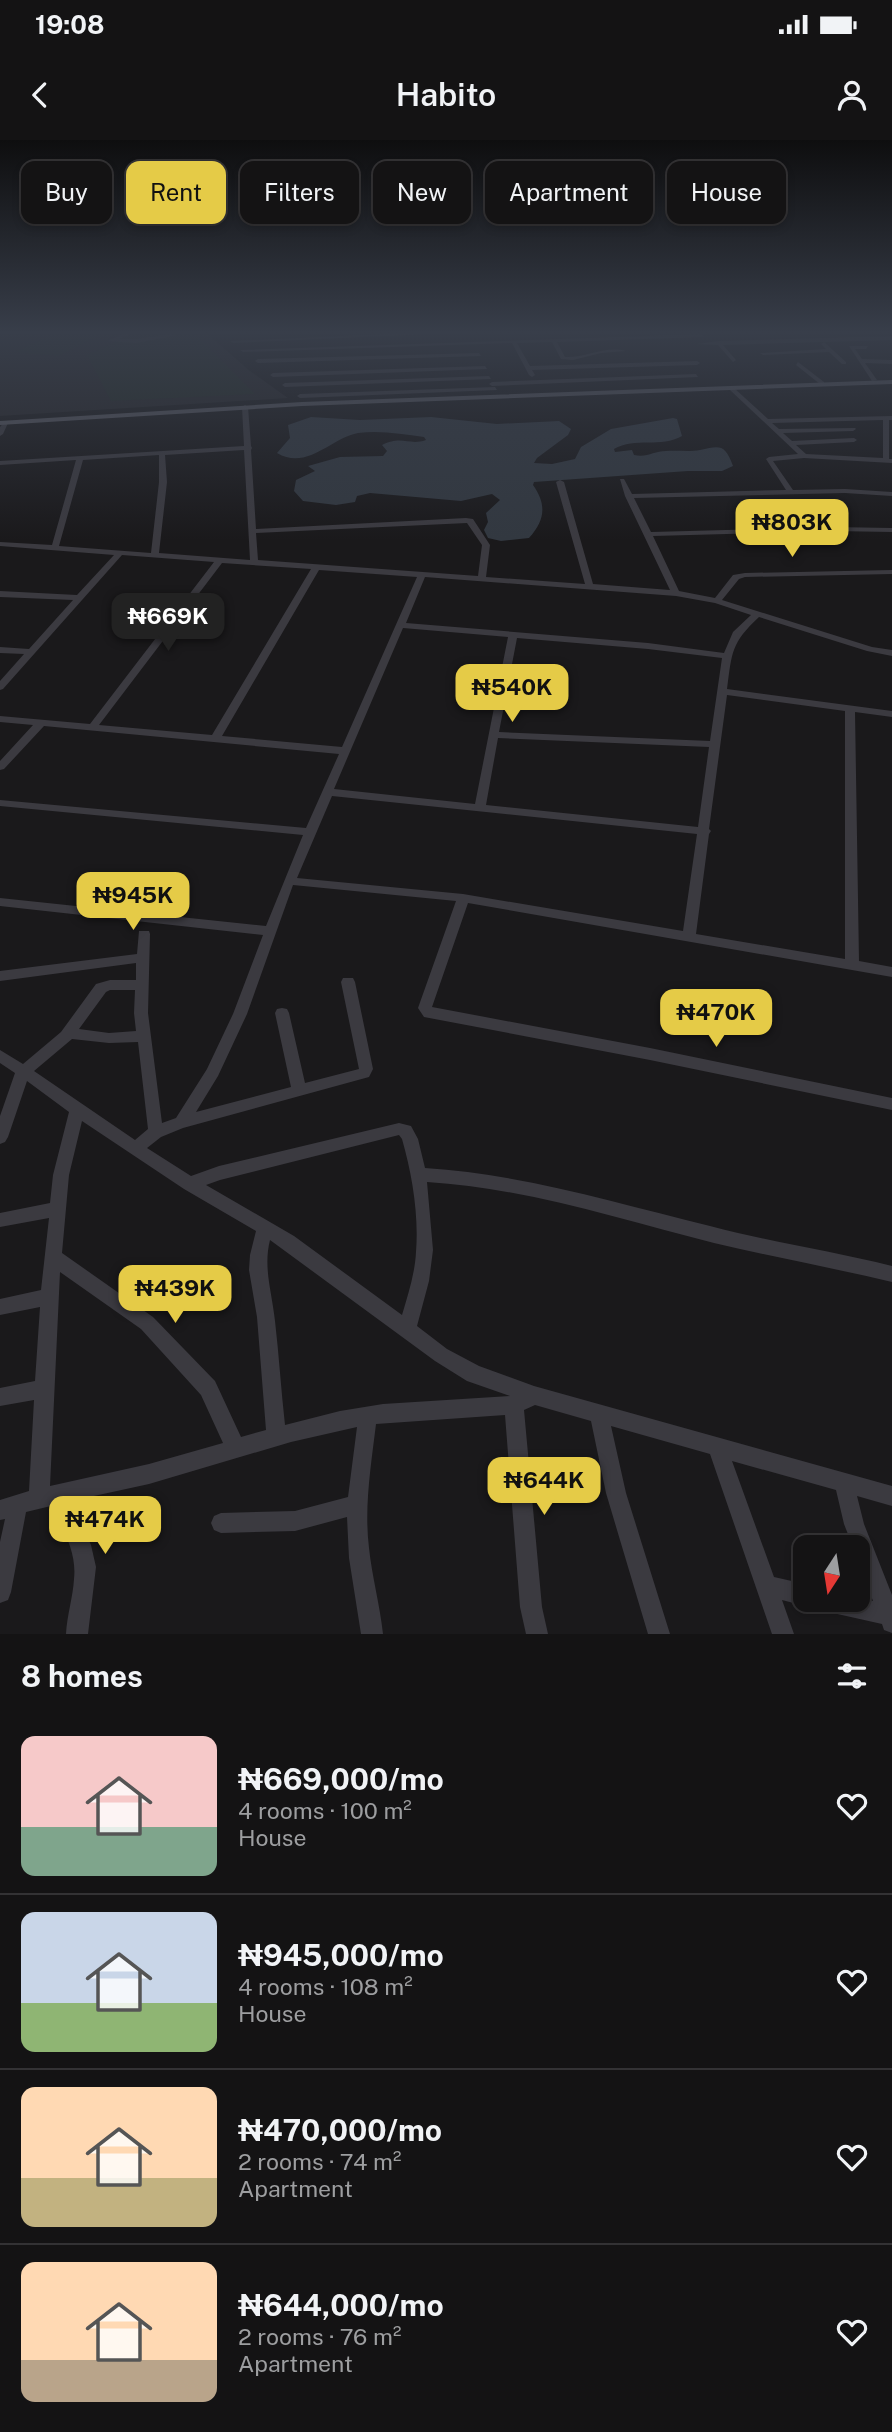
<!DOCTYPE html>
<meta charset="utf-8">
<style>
:root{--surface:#141314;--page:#212022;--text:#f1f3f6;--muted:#9d9ea0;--line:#333234;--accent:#e5cb47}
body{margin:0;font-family:"Public Sans",sans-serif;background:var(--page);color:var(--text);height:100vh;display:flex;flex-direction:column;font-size:26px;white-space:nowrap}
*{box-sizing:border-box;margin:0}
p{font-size:23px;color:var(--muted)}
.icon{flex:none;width:38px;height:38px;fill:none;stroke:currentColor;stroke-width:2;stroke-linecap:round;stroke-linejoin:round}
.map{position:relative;height:1494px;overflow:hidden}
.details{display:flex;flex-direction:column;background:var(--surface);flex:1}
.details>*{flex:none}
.hud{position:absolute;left:21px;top:21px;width:850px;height:63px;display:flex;gap:14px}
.needle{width:46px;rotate:192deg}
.controls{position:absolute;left:793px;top:1395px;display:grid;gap:14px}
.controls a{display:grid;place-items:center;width:77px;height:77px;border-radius:14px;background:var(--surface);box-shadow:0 4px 10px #0003,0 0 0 2px var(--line);font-size:35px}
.price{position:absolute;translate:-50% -60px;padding:0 16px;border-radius:14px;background:var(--accent);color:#111;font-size:23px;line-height:46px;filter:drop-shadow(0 2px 4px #0008)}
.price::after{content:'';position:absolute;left:50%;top:42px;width:21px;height:16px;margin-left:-10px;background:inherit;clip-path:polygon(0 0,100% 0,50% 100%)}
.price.active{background:#222;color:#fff}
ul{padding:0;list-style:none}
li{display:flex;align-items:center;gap:21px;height:175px;padding:0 21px}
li+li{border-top:2px solid var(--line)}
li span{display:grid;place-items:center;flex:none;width:196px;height:140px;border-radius:14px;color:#555}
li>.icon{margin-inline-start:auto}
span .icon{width:84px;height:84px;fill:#fffc;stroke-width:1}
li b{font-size:30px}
h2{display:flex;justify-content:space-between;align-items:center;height:84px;padding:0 21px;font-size:30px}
.tag{padding:0 24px;border-radius:14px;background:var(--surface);box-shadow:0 4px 10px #0003,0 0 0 2px var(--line);font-size:24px;line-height:63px}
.tag.active{background:var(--accent);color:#111}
.status{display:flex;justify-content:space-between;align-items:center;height:49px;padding:0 35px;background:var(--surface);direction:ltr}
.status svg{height:19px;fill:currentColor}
header{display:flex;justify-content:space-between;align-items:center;height:91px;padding:0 21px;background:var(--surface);font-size:32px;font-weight:600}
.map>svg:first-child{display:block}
</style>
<div class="status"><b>19:08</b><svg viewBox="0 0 49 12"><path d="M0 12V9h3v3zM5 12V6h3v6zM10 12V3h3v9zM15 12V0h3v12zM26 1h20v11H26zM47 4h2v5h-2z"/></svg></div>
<header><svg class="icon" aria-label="back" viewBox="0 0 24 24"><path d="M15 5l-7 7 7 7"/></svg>Habito<svg class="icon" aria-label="person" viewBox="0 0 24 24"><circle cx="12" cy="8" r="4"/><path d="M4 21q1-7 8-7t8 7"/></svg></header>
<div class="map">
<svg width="892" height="1494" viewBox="0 0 892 1494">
<rect width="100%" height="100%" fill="#1a191b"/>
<!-- built -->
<polygon fill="#262528" points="0,191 204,191 250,231 288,258 0,276"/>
<!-- green -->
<g fill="#232b26">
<polygon points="59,191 100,191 102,194 58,216 15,212"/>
<polygon points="148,191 192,191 255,254 111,261 87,215 134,193"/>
</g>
<!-- water -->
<path fill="#323840" d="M 311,277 L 360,280 L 431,277 L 497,284 L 559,281 L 571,289 L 568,295 L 537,318 L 534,323 L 552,324 L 575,319 L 581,307 L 611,289 L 673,278 L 677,279 L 682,296 C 661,308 635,297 614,309 L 615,312 L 632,310 L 634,315 C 647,318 654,311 666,311 C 677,310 689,312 700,310 C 719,306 725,303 733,326 L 722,331 L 688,331 L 534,342 L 533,345 C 547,365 545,380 529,398 L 501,401 L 488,398 L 484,390 L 488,382 L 486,373 L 500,360 L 492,354 L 461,361 L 370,353 L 357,356 L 355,362 L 336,365 L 303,361 L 294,351 L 296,340 L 315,331 L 308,326 L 340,317 L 383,316 L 387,311 L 382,305 C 402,295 409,306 426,300 L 424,297 C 402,294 380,290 358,293 C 331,298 307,331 277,313 L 290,298 L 288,285 Z"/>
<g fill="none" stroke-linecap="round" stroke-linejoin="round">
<!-- minor -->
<g fill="#3b3a40" fill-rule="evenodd">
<polygon points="124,191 133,193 119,199 136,199 171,194 174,196 136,203 107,201 126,193"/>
<polygon points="246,191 223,194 220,192 221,191"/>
<polygon points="449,191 472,192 233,203 230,201"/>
<path d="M 702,194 L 704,197 L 557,202 L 565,217 C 586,218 605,205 626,211 L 601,213 L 573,220 L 561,219 L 552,202 L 517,203 L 530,226 L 697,221 L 700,223 L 697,225 L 532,230 L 535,235 L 532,237 L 529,235 L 512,203 L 243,212 L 240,210 Z"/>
<polygon points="892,196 892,200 723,205 736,220 733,222 718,205 697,204 719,201"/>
<polygon points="824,202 846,222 846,224 842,224 829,212 763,215 760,213 826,209 821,204"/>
<polygon points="849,206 868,206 866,209 855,209 862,219 892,220 892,224 865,223 877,240 872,241"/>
<polygon points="479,213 481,216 258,223 255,221 258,219"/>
<polygon points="798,222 824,242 824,244 820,244 796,225"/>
<polygon points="485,226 487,229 273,237 270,235 273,233"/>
<polygon points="696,234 698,237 492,246 489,244 492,242"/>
<polygon points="489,236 491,239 285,247 282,245 285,243"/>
<polygon points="495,247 497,250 300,258 297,256 300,254"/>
<path d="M 730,248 L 734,248 L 768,279 L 892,276 L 892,280 L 889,280 L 889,319 L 892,319 L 892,323 L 804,318 L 773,321 L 793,350 L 845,349 L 892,352 L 892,356 L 845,353 L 634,358 L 651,392 L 833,387 L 892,388 L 892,392 L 833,391 L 653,396 L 679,451 L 715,458 L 733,435 L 745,433 L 892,430 L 892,434 L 745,437 L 739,439 L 722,460 L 872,507 L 892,510 L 892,516 L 867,511 L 759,477 C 731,503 732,512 727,549 L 892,571 L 892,577 L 855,572 L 859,821 L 892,827 L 892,837 L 468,763 L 432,867 L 650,908 L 892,958 L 892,970 L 650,920 L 424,877 L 418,868 L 456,761 L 293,745 L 247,874 L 218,936 L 196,972 L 291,947 L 275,873 L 277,869 L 282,868 L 287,869 L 289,873 L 305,943 L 359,929 L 341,842 L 343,838 L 353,838 L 355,842 L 373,929 L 369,937 L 183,988 L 161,997 L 147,1008 L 191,1036 L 219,1026 L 399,983 L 411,986 L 418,999 L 425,1028 C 522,1034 616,1063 710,1086 C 770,1102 832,1111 892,1126 L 892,1142 C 833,1128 773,1117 714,1103 C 619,1079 526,1048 427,1042 L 433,1110 L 429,1141 L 417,1186 L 447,1209 L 479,1226 L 534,1246 L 892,1346 L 892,1366 L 857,1356 L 864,1384 L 892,1455 L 892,1493 L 884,1490 L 882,1484 L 824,1471 L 816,1468 L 813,1460 L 805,1466 L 782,1460 L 794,1494 L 772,1494 L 710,1314 L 611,1286 L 626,1353 L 670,1494 L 648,1494 L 606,1353 L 591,1281 L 535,1265 L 524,1270 L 542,1467 L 548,1494 L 526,1494 L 520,1467 L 505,1275 L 376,1284 C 371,1325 364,1367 369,1408 C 372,1437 380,1465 383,1494 L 361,1494 L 349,1418 L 347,1377 L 295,1391 L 221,1393 L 214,1390 L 211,1383 L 214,1376 L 221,1373 L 295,1371 L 348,1357 L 357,1287 L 291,1302 L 149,1344 L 71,1361 L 91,1405 L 96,1427 L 88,1494 L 66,1494 C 67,1475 73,1457 74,1439 C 77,1412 63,1389 51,1366 L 26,1372 L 11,1452 L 8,1460 L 0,1463 L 0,1402 L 5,1379 L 0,1380 L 0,1360 L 29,1351 L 34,1260 L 0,1266 L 0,1248 L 35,1241 L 40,1167 L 0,1175 L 0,1159 L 41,1150 L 49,1078 L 0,1087 L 0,1073 L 50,1063 L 53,1035 L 69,972 L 27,941 L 8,997 L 5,1002 L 0,1004 L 0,976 L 15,933 L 0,923 L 0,910 L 23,924 L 61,892 L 96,844 L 110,840 L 136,840 L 136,823 L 0,841 L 0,831 L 137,814 L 139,791 L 149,791 L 150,794 L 148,873 L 162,983 L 176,978 L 207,929 L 233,874 L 263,795 L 0,766 L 0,758 L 266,786 L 303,695 L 0,666 L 0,660 L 306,688 L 339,614 L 44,586 L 4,629 L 0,630 L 0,621 L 33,585 L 0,582 L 0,576 L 90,584 L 214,422 L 122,415 L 3,549 L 0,550 L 0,541 L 24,514 L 0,513 L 0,507 L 29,509 L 73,460 L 0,457 L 0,451 L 77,455 L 114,415 L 0,406 L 0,402 L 52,405 L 76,320 L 0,325 L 0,321 L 244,306 L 242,267 L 245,265 L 248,267 L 251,306 L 252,308 L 251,310 L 256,389 L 466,378 L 473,379 L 490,405 L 486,437 L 585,444 L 556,342 L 560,340 L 564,342 L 593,444 L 670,450 L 625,356 L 620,339 L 624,339 L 632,354 L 786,350 L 766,319 L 769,317 L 798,314 L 730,250 ZM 883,280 L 883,318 L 806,314 L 796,305 L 854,302 L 857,300 L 854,298 L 792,301 L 783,293 L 853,291 L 856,289 L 855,288 L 779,289 L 772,283 ZM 244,310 L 250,420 L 159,413 L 167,342 L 165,315 ZM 159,315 L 159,342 L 151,413 L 59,406 L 83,320 ZM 467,383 L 482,405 L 478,436 L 258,420 L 256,393 ZM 222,423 L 311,429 L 212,595 L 99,585 ZM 319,430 L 417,437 L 342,607 L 222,596 ZM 425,437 L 676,456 L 715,463 L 751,475 L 733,492 L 724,513 L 648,503 L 406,483 ZM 403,488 L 508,497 L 475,664 L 334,649 ZM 517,498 L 648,509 L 722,518 L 710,601 L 499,592 ZM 727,555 L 845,571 L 845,819 L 696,794 L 709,694 L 711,691 L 709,689 ZM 498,598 L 709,607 L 698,687 L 486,665 ZM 332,656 L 697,694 L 683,791 L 463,754 L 297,738 ZM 110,850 L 135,850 L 134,873 L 136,891 L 109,893 L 79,889 L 106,852 ZM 72,899 L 109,903 L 138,902 L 148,989 L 135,1000 L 34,931 ZM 82,981 L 184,1049 L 256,1091 L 250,1115 L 249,1130 L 257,1177 L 266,1290 L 241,1297 L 215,1241 L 153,1177 L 62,1113 L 69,1035 ZM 399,995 L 402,999 C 412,1034 419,1075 416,1112 C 415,1133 408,1155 402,1175 L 294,1096 L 206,1045 L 220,1040 ZM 270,1100 L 435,1221 L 467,1241 L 510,1256 L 383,1264 L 340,1271 L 285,1285 C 281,1250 279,1215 275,1181 C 272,1152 263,1128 270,1100 ZM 60,1132 L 141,1189 L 201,1255 L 223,1303 L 149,1324 L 50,1346 ZM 732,1321 L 836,1350 L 844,1384 L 853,1407 L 858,1407 L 858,1420 L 873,1461 L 858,1457 L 858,1460 L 805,1460 L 805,1444 L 774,1437 Z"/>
<polygon points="5,281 8,283 3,294 0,296 0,287"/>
</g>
<!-- major -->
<polygon fill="#57575f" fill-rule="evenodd" points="892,240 892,244 302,266 0,285 0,281 302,262"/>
</g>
<!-- sky -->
<linearGradient id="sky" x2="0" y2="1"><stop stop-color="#0e0e0f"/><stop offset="0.48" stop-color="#383e4a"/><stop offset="1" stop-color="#383e4a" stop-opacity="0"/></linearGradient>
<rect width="892" height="400" fill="url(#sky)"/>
</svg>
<div class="controls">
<a><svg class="needle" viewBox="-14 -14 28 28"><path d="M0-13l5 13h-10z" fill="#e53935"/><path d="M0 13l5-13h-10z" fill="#9d9ea0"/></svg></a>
</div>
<b class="price" style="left:792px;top:419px">₦803K</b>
<b class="price active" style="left:168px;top:513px">₦669K</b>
<b class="price" style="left:512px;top:584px">₦540K</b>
<b class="price" style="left:133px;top:792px">₦945K</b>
<b class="price" style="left:716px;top:909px">₦470K</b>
<b class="price" style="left:175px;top:1185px">₦439K</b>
<b class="price" style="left:544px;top:1377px">₦644K</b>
<b class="price" style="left:105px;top:1416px">₦474K</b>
<div class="hud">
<a class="tag">Buy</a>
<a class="tag active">Rent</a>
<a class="tag">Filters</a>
<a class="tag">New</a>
<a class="tag">Apartment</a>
<a class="tag">House</a>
</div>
</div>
<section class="details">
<h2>8 homes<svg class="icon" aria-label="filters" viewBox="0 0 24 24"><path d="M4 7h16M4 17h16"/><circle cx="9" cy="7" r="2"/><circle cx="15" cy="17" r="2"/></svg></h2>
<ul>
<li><span style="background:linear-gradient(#f6c9c9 65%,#7fa58c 0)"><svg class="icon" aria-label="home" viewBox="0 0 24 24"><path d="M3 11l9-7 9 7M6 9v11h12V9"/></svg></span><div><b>₦669,000/mo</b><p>4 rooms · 100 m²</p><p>House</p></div><svg class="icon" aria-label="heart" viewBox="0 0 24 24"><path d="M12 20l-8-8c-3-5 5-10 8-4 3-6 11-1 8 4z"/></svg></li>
<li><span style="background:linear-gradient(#c9d6e8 65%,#8fb573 0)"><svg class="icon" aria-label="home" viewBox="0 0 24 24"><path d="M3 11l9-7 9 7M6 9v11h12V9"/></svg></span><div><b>₦945,000/mo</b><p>4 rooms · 108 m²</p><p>House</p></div><svg class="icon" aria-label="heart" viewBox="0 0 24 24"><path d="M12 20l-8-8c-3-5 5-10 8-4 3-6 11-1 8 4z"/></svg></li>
<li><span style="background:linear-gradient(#ffd9b3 65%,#c2b280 0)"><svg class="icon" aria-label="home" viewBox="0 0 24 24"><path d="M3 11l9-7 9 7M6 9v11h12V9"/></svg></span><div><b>₦470,000/mo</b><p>2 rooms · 74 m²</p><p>Apartment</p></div><svg class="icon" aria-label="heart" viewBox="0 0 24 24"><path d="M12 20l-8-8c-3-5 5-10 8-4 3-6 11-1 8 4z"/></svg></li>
<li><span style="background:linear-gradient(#ffd9b3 70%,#b9a48a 0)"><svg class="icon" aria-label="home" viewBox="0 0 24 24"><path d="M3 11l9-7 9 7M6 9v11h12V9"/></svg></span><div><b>₦644,000/mo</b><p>2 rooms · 76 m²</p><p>Apartment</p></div><svg class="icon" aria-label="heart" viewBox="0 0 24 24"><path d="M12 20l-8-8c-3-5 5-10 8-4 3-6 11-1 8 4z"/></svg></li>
</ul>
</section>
